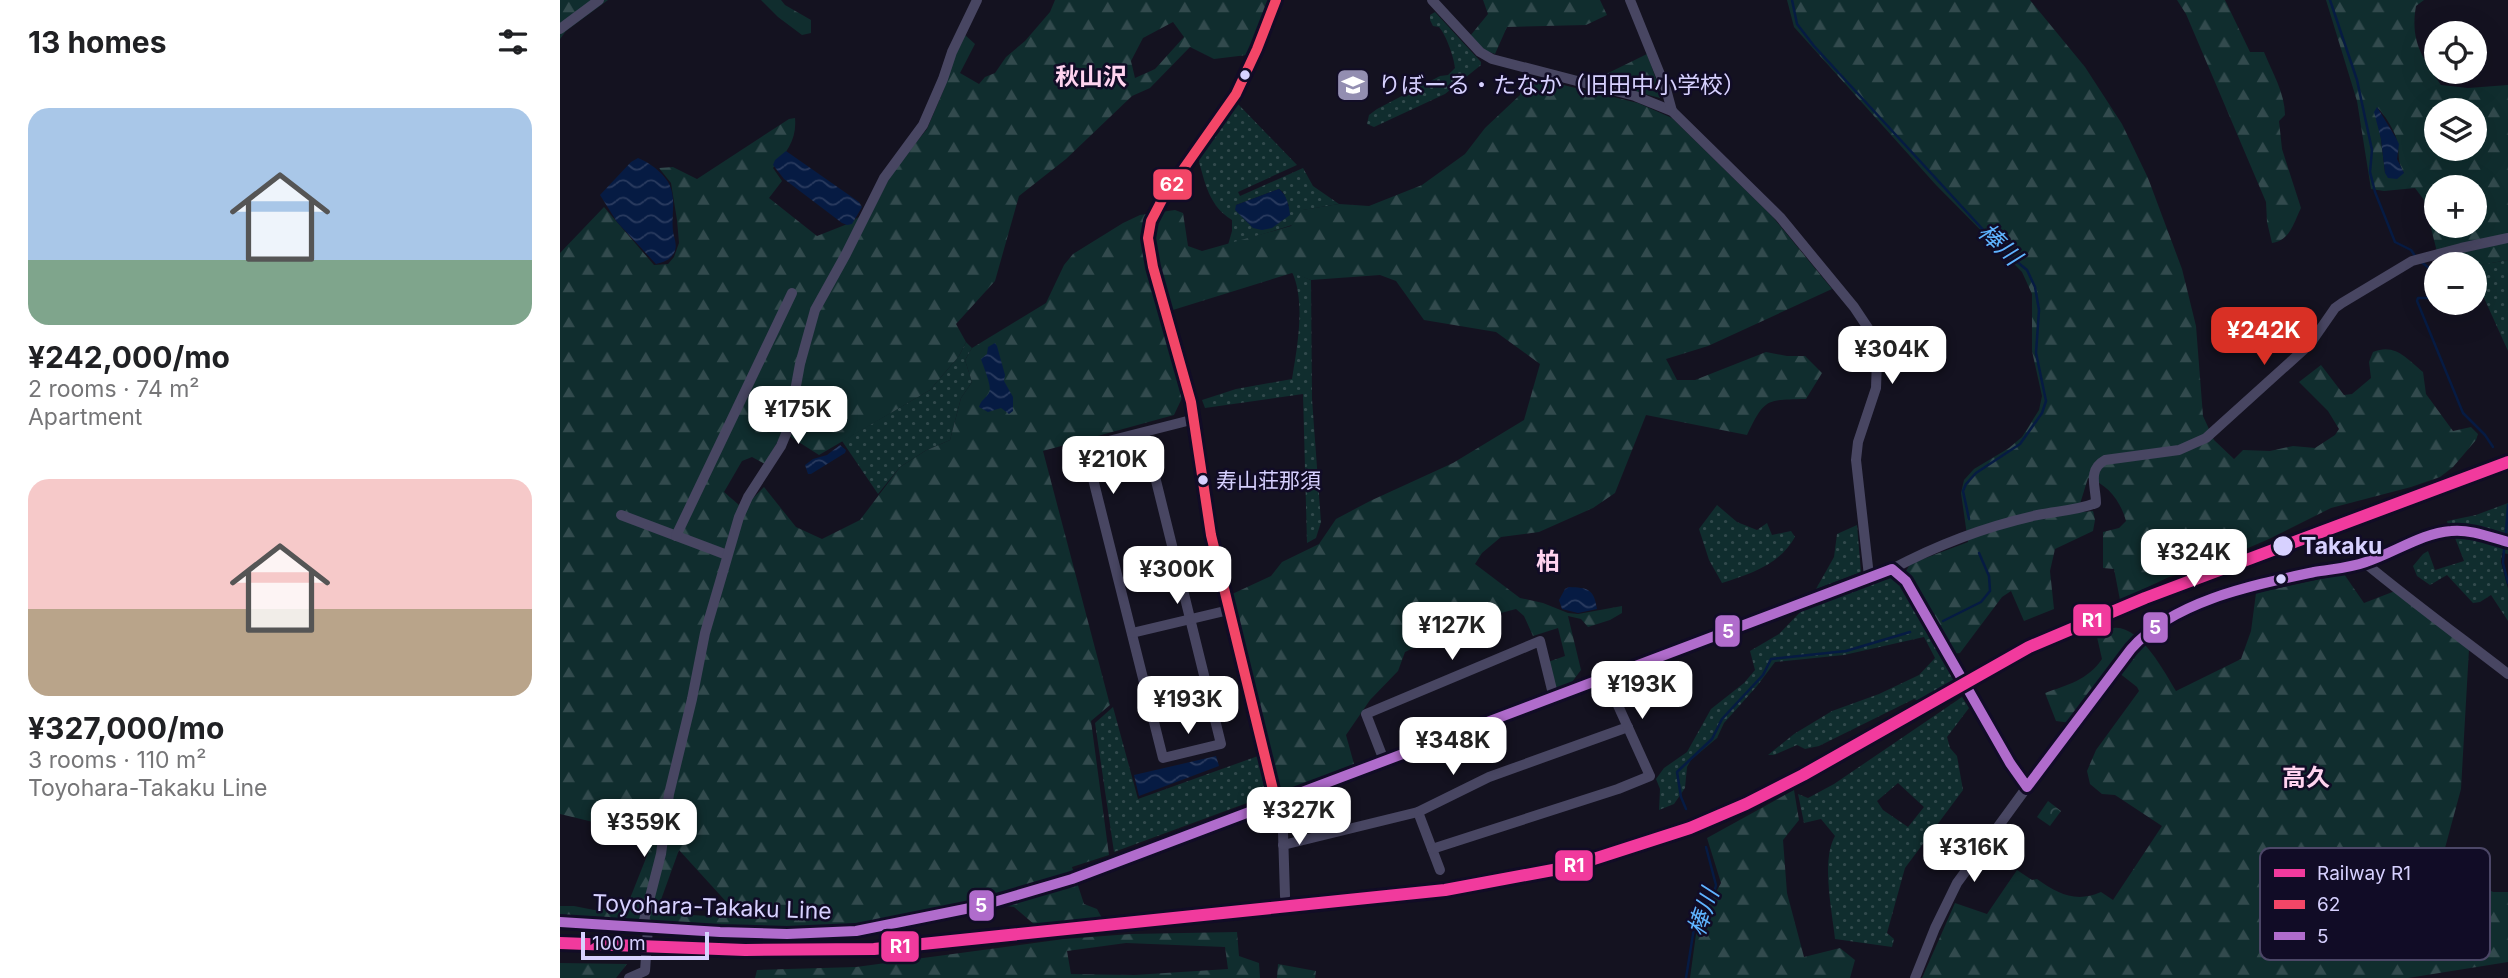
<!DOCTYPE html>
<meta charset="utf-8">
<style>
:root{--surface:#fff;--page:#f2f2f2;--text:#202124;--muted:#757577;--accent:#d93025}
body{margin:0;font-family:Inter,"Noto Sans JP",sans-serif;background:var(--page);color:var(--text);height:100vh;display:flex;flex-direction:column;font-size:26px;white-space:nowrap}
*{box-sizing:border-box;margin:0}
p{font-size:23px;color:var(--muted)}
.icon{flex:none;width:38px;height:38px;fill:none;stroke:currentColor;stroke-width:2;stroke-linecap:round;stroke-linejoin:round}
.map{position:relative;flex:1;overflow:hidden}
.details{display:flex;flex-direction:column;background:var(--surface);width:560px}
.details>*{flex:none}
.buttons{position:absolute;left:1864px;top:21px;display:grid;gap:14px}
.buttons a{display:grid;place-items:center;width:63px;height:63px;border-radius:50%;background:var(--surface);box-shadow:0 7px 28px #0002;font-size:35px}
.scale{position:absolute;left:21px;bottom:18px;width:128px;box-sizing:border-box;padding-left:7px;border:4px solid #d7d1ff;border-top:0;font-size:19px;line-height:24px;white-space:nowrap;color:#d7d1ff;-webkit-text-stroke:5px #110c26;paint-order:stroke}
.price{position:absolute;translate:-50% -60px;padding:0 16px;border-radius:14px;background:#fff;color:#222;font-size:23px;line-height:46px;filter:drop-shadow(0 2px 4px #0008)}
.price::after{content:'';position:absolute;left:50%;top:42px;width:21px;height:16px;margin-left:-10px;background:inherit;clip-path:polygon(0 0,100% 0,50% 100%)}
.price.current{background:var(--accent);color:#fff}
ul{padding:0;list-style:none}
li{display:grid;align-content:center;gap:14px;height:371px;padding:0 28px}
li span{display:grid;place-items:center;height:217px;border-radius:21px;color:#555}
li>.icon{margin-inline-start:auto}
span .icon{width:126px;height:126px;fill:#fffc;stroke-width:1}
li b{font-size:30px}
h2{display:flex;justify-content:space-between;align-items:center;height:84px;padding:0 28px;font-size:30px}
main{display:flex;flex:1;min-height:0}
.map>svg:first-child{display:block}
</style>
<main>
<section class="details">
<h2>13 homes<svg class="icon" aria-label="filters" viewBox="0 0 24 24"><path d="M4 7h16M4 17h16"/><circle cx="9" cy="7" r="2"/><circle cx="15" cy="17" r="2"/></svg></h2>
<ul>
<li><span style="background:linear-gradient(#a9c7e8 70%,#7fa58c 0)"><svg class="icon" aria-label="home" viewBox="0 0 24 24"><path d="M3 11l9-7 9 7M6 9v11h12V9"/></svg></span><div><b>¥242,000/mo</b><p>2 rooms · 74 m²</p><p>Apartment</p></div></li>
<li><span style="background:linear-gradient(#f6c9c9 60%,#b9a48a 0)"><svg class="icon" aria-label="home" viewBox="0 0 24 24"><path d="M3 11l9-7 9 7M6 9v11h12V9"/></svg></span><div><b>¥327,000/mo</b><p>3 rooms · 110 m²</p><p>Toyohara-Takaku Line</p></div></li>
</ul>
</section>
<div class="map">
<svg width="1948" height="978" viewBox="0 0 1948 978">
<defs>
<pattern id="grass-dots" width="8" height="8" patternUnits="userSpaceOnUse" patternTransform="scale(1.75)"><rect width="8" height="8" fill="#102d2e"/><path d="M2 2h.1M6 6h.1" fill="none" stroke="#324a4d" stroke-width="1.8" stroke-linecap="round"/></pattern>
<pattern id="forest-firs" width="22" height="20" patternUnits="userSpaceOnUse" patternTransform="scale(1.75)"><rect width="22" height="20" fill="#102d2e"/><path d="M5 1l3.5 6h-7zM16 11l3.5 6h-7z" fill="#324a4d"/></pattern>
<pattern id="park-crowns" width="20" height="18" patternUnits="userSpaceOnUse" patternTransform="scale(1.75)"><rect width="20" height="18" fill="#102d2e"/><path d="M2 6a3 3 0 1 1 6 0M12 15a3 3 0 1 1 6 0" fill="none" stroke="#324a4d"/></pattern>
<pattern id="water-waves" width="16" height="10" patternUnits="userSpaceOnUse" patternTransform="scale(1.75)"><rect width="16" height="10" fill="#061b43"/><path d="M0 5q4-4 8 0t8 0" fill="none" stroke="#2a3b5f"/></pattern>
</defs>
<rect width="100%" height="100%" fill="#141220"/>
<!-- grass -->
<g fill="url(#grass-dots)" fill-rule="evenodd">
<path d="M 875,12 L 921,62 L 921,65 L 885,94 L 814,127 L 807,124 L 809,115 L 817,109 L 880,76 L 888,75 L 895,68 C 894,57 886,35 879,27 L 873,26 L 870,20 L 870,15 Z"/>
<path d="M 677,103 L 737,165 L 678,192 L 680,196 L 743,168 L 753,186 L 779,204 L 743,210 L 732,225 L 668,245 L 672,231 L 672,220 C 649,206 645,183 638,158 ZM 719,189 L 723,192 L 729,206 L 687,222 L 676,205 Z"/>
<polygon points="1948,260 1948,351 1915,278 1914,266"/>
<path d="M 732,272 L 751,280 L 752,399 L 761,522 L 756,538 L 747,543 L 743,394 L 645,408 L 642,400 L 676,389 L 732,379 C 737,348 746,302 732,272 Z"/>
<polygon points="406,342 412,348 405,360 412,382 401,398 390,440 365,451 340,467 318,494 282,441 370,390 399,356"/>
<polygon points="1948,503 1948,535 1916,527 1888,525 1887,521 1916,515"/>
<path d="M 1157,505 L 1177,522 L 1197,530 L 1207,523 L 1212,535 L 1231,531 L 1235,537 C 1220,564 1191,574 1162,583 L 1149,560 L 1139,529 Z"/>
<polygon points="1297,525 1301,572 1256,589 1274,557 1277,534"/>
<polygon points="1909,537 1948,549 1948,554 1942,553 1941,562 1948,589 1948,621 1931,595 1920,602 1913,603 1887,575 1870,585 1857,576 1853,566 1863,554 1868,551 1875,570 1904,561 1895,538"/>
<polygon points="1322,578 1332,578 1343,587 1395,681 1359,701 1354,699 1259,746 1245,749 1237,745 1214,755 1208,755 1234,734 1272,711 1319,694 1359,675 1375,658 1364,637 1284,655 1215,662 1197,686 1164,723 1157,738 1131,760 1127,767 1125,788 1114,804 1099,810 1100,789 1096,779 1104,768 1127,752 1151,709 1184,683 1195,670 1190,651 1219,634 1246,606"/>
<path d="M 1402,697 L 1409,708 L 1387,737 L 1390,748 L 1397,756 L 1403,790 L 1345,868 L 1327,933 L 1334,939 L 1332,947 L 1275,939 C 1272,910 1261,861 1275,836 L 1261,819 L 1244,823 L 1238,794 L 1248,798 L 1274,784 ZM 1338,783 L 1364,807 L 1348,827 L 1323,810 L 1317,801 Z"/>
<polygon points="553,707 578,799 698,756 706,796 554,852 535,723"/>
</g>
<!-- forest -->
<g fill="url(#forest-firs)" fill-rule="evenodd">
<polygon points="0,0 48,0 6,31 0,39"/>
<polygon points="201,0 221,0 225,5 251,20 251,33 242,35 218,17"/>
<path d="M 495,0 L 709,0 L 687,55 L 654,59 L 630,47 L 590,88 L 572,96 L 506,159 L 459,196 L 435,281 L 396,324 L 406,342 L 399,356 L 370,390 L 259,455 L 223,432 L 205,464 L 192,457 L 182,461 L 164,492 L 179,505 L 193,498 L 204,487 L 236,527 L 262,539 L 300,520 L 340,467 L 365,451 L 390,440 L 401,398 L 412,382 L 405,360 L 412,348 L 486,303 L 504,265 L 513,254 L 563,223 L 580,215 L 615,210 L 623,213 L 628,246 L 642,251 L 731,226 L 742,210 L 779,204 L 809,206 L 862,185 L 905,154 L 925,128 L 960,95 L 962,75 L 1078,103 L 1112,118 L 1212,216 L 1272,289 L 1148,346 L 1106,359 L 1117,380 L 1135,380 L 1206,352 L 1227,356 L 1245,356 L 1262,373 L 1246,399 C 1206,400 1205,398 1187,435 L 1086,415 L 1055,493 L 1033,508 L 979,532 L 941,537 L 922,553 L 915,564 L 960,598 L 983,603 L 1008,613 L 1018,614 L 1062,606 L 1062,613 L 1050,620 L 1028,627 L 1021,619 L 1008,616 L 1021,670 L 1009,686 L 997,692 L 988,662 L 1005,656 L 998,628 L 973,636 L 964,616 L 956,609 L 937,614 L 926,613 L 845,652 L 838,671 L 810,700 L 786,735 L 794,764 L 720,793 L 670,595 L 711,576 L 722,562 L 759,544 L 776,519 L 810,501 L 893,463 L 964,420 L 980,364 L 936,332 L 864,320 L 836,281 L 820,275 L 751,280 L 732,273 L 600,314 L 622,398 L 614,415 L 483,451 L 550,705 L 531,721 L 549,855 L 512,867 L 524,904 L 537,909 L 542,918 L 475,925 L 454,907 L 413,902 L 297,926 L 228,929 L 0,918 L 0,906 L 14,906 L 34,910 L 67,906 L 92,843 L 91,836 L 0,814 L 0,253 L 44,207 L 94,265 L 108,264 L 114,257 L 119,243 L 117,220 L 111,183 L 99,168 L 113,167 L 137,179 L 229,119 L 235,118 C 237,139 227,152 213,168 L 222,181 L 209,198 L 257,236 L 290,223 L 315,206 L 333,171 L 367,129 L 384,89 L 390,67 L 405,35 L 415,44 L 400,73 L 419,84 L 425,77 L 435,73 L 446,57 L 465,41 L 490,12 ZM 613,22 L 624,37 L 595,69 L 575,78 L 571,61 L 583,38 ZM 119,850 L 181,918 L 115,914 L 101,915 L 98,908 Z"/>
<polygon points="923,0 1040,0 1047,15 1026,25 947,27 935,54 924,50 910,36 928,14"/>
<path d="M 1227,0 L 1470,0 L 1525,67 L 1562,124 L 1588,178 L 1622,269 L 1636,326 L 1643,416 L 1654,440 L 1674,459 L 1683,450 L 1710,451 L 1733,446 L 1755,448 L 1775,435 L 1779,429 L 1768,411 L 1739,382 L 1761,365 L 1784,395 L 1792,394 L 1811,378 L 1809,362 L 1813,352 C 1835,343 1846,358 1863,372 L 1866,394 L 1893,431 L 1911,427 L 1918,434 L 1916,440 L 1893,467 L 1880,477 L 1851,487 L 1771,508 L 1709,539 L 1646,566 L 1609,577 L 1560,600 L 1554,569 L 1543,568 L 1543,532 L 1559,528 L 1566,521 C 1561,502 1548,484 1528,478 L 1520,504 L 1524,512 L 1533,511 L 1535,520 L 1533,531 L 1495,549 L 1490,571 L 1494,609 L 1464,621 L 1451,591 L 1442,597 L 1400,653 L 1392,654 L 1346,571 L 1350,564 L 1408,542 L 1401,493 L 1404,480 L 1414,469 L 1449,448 L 1462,437 L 1479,410 L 1482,396 L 1472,351 L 1472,294 L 1462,272 L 1376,185 L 1234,27 Z"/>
<path d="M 1617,0 L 1665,0 L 1690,52 L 1704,52 C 1712,72 1725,93 1725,115 L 1719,121 L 1722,149 L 1741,208 C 1734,222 1730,241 1712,243 L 1707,222 L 1706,202 L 1626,14 Z"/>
<path d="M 1766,0 L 1864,0 L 1856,6 C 1850,41 1862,57 1881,85 L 1908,88 L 1948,85 L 1948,260 L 1915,266 L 1914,264 L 1880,264 L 1864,200 L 1855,188 L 1824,191 L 1811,189 L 1797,101 ZM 1817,107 C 1825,115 1838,135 1838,146 C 1839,158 1838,162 1844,173 L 1825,173 ZM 1876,110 L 1914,110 L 1914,149 L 1876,149 ZM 1876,187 L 1914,187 L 1914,226 L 1876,226 Z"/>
<polygon points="1087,54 1101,93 1100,98 1039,82 1042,76"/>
<path d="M 1784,574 L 1804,603 L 1835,591 L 1909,649 L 1901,789 L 1885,848 L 1858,891 L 1874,912 L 1908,867 L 1915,871 L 1919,884 L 1933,892 L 1948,892 L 1948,962 L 1848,978 L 1362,978 L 1395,903 L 1427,914 L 1457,870 L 1472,880 L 1477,879 C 1498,894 1516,903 1541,892 L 1553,900 L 1602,826 L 1555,795 L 1542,794 L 1530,784 L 1527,771 L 1536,750 L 1579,691 L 1577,687 L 1554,669 L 1511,723 L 1496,721 L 1485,693 C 1507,685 1528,680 1542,659 L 1537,637 C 1569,604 1602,668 1616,691 L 1681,659 L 1691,631 L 1696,593 Z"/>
<polygon points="1234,790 1239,820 1223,840 1227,893 1244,957 1280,948 1295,960 1290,978 1130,978 1137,927 1161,883 1147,838"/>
<path d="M 677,932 L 679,956 L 699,963 L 700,978 L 195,978 L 197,970 L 296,967 L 504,939 L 571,934 ZM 566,943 L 665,947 L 668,969 L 574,975 L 511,974 L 507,951 Z"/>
<polygon points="0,963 67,964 56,978 0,978"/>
<polygon points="718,964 756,971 755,978 717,978"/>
</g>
<!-- park -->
<polygon fill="url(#park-crowns)" points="1488,801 1501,811 1490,826 1477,817"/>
<!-- water -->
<g fill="url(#water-waves)">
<polygon points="1817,107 1836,138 1839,144 1837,159 1844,173 1837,179 1828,178 1825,173 1821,139 1814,112"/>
<polygon points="226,151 299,202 302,207 292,224 287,225 282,223 224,179 213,165 215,160"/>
<path d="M 78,158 C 90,163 101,171 108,182 C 117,197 111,215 113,231 C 114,239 118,245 114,253 C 110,260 104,262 96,264 L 57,222 L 40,195 L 71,162 Z"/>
<path d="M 719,189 C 727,195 729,206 730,215 L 712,228 L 702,230 L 693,228 L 675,210 L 676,205 Z"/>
<path d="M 435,343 L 437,346 L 445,375 L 444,381 L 453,397 L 453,411 L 449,414 L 441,408 L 428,412 L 419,407 C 421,400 425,399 429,393 C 433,388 423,366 421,359 L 427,354 L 428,347 Z"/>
<polygon points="280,445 286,450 285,453 251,474 248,474 245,465 253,459 267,455"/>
<path d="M 1009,587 C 1027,588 1034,588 1037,609 L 1018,613 L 1002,609 L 999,600 L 1005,589 Z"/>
<polygon points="656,756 659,766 579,796 574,775"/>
</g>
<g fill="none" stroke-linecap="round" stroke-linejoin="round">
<!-- stream -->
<g stroke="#061b43" stroke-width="2.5">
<polyline points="1232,0 1237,24 1254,46 1439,247 1467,270 1475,287 1479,310 1476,353 1486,401 1482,413 1460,444 1416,473 1406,484 1403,491 1409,519"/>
<polyline points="1770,0 1797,80 1812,150 1810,172 1815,192 1835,242 1851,250 1855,256"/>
<polyline points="1860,261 1869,268 1876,279"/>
<polyline points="1876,290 1867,298 1858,298 1857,301 1903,413 1925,435 1933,447"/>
<polyline points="1946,533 1948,505"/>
<polyline points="1944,549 1943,563 1948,583"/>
<polyline points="1383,621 1421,602 1430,591 1429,576 1419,553"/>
<polyline points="1126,809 1121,797 1117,772 1152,739 1162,719 1203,675 1211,659 1286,651 1350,632"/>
<polyline points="1126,978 1134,928 1146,903 1154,893 1156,885 1146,847"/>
</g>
<!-- minor -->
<g stroke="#484662" stroke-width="10">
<polyline points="872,0 920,52 932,59 1075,96 1112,111 1220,217 1294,307 1308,328 1314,343 1317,359 1316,388 1298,442 1296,460 1309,576"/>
<polyline points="1070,0 1106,89 1112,111"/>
<polyline points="0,29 39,0"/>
<polyline points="584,432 661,744 603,758 525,447 635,419"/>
<polyline points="61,515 167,555"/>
<polyline points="116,536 232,293"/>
<path d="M 1805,563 C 1851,601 1900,637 1948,674"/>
<path d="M 1332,569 C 1375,546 1425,527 1473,516 C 1494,511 1516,511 1536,503 C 1536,487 1527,470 1545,460 L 1619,450 L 1646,438 L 1750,344 L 1775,308 L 1782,303 L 1852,261 L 1901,248 L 1948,238"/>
<polyline points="572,633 669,610"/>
<polyline points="825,763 806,714 980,641 994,698"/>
<polyline points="722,800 725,896"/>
<polyline points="716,802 651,535 631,402 593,267 588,238 591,221 603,198 676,94 697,49 716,0"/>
<polyline points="858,812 880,870"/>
<polyline points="723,845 858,812 929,777 1068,727"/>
<polyline points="872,849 1058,789 1090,776 1046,679"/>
<polyline points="82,928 101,854 109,794 132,699 145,633 179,517 188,497 221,446 228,429 240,364 255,310 286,254 324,178 363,125 383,79 392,52 417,0"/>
<polyline points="69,978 85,971 88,928"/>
<polyline points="1355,978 1375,928 1397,883 1467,787"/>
</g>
<!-- major -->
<g stroke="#5c5172" stroke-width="12">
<path d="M 1409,692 L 1450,763 L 1467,787 L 1571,649 C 1613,601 1693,585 1754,572 C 1771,569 1790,568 1806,562 C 1834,553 1862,533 1891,531 C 1910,529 1930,537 1948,542"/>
<polyline points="0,922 160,932 227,934 296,931 420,906 512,879 1332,569 1346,581 1399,675"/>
</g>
<!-- bus-1 casing -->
<g stroke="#110c26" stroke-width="16">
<polyline id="bus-1" points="716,802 651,535 631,402 593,267 588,238 591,221 603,198 676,94 697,49 716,0"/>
</g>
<!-- bus-2 casing -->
<g stroke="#110c26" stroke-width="16">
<path id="bus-2" d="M 0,922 L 160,932 L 227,934 L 296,931 L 420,906 L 512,879 L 1332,569 L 1346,581 L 1450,763 L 1467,787 L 1571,649 C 1613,601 1693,585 1754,572 C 1771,569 1790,568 1806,562 C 1834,553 1862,533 1891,531 C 1910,529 1930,537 1948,542"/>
</g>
<!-- bus-1 -->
<use href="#bus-1" stroke="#f34667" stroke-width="10"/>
<!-- bus-2 -->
<use href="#bus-2" stroke="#b06ccc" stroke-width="10"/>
<!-- rail-1 casing -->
<g stroke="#110c26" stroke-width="18">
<polyline id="rail-1" points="0,943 185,950 314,949 885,890 1009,867 1130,828 1186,804 1243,775 1469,647 1585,598 1948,462"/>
</g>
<!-- rail-1 -->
<use href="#rail-1" stroke="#f13a9d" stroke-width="12"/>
</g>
<!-- icons -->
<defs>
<g id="school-square" transform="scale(1.75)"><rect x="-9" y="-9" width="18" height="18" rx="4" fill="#938eb1" stroke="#110c26"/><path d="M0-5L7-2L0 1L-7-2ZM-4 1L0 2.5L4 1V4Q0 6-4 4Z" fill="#fff"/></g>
</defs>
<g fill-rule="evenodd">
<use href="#school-square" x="793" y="85"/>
</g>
<!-- markers -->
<g fill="#d7d1ff" stroke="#110c26" stroke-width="2.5">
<circle cx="685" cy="75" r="6"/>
<circle cx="643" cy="480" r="6"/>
<circle cx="1723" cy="546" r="11"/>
<circle cx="1721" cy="579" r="6"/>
</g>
<g text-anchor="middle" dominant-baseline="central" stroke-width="5" stroke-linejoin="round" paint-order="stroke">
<!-- bus labels -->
<g font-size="21" fill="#d7d1ff" stroke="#110c26" text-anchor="start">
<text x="656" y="480">寿山荘那須</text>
</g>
<!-- poi labels -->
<g font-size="23" fill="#d7d1ff" stroke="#110c26" text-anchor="start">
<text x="818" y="85">りぼーる・たなか（旧田中小学校）</text>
</g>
<!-- stop labels -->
<g font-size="23" font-weight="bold" fill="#d7d1ff" stroke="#110c26" text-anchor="start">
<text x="1741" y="546">Takaku</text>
</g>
<!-- street labels -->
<g font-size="23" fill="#d7d1ff" stroke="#110c26">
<text transform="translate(152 907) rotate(2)">Toyohara-Takaku Line</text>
</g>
<!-- neighbourhood labels -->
<g font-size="24" font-weight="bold" fill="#ffd3ef" stroke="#110c26">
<text x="531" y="76">秋山沢</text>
<text x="988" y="561">柏</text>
<text x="1746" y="777">高久</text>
</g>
<!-- water labels -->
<g font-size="24" font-style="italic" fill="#5fb4ff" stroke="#110c26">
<text transform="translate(1440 244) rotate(44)">棒川</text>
<text transform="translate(1143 912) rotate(-71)">棒川</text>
</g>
</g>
<!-- legend -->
<rect x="1700" y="848" width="230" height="112" rx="10" fill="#110c26" stroke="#4c4767" stroke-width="2"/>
<rect x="1714" y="869" width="31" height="8" fill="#f13a9d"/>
<rect x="1714" y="900" width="31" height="9" fill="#f34667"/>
<rect x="1714" y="932" width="31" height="8" fill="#b06ccc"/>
<g font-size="19" fill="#d7d1ff">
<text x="1757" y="880">Railway R1</text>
<text x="1757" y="911">62</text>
<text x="1757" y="943">5</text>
</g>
<g stroke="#110c26" stroke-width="2.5">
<rect x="592" y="168" width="41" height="33" rx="7" fill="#f34667"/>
<rect x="1512" y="603" width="40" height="34" rx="7" fill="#f13a9d"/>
<rect x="1582" y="611" width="27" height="33" rx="7" fill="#b06ccc"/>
<rect x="1154" y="614" width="27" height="34" rx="7" fill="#b06ccc"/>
<rect x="994" y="849" width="40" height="33" rx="7" fill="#f13a9d"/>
<rect x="408" y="889" width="27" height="33" rx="7" fill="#b06ccc"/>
<rect x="320" y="930" width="40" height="33" rx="7" fill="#f13a9d"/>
</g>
<g font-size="19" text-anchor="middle" font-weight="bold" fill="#fff">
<text x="612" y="191">62</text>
<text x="1532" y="627">R1</text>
<text x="1595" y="634">5</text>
<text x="1168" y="638">5</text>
<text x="1014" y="872">R1</text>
<text x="421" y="912">5</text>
<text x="340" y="953">R1</text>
</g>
</svg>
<div class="buttons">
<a><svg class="icon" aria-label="locate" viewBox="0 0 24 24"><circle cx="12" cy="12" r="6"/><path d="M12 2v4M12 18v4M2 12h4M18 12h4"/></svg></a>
<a><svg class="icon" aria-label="layers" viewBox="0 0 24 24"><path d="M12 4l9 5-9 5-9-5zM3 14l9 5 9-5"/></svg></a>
<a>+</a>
<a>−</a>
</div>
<div class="scale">100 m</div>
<b class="price current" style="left:1704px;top:367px">¥242K</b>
<b class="price" style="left:1332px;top:386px">¥304K</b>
<b class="price" style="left:238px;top:446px">¥175K</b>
<b class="price" style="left:553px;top:496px">¥210K</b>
<b class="price" style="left:1634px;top:589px">¥324K</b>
<b class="price" style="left:617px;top:606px">¥300K</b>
<b class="price" style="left:892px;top:662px">¥127K</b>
<b class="price" style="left:1082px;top:721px">¥193K</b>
<b class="price" style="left:628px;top:736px">¥193K</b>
<b class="price" style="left:893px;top:777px">¥348K</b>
<b class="price" style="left:739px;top:847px">¥327K</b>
<b class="price" style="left:84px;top:859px">¥359K</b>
<b class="price" style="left:1414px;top:884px">¥316K</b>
</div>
</main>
